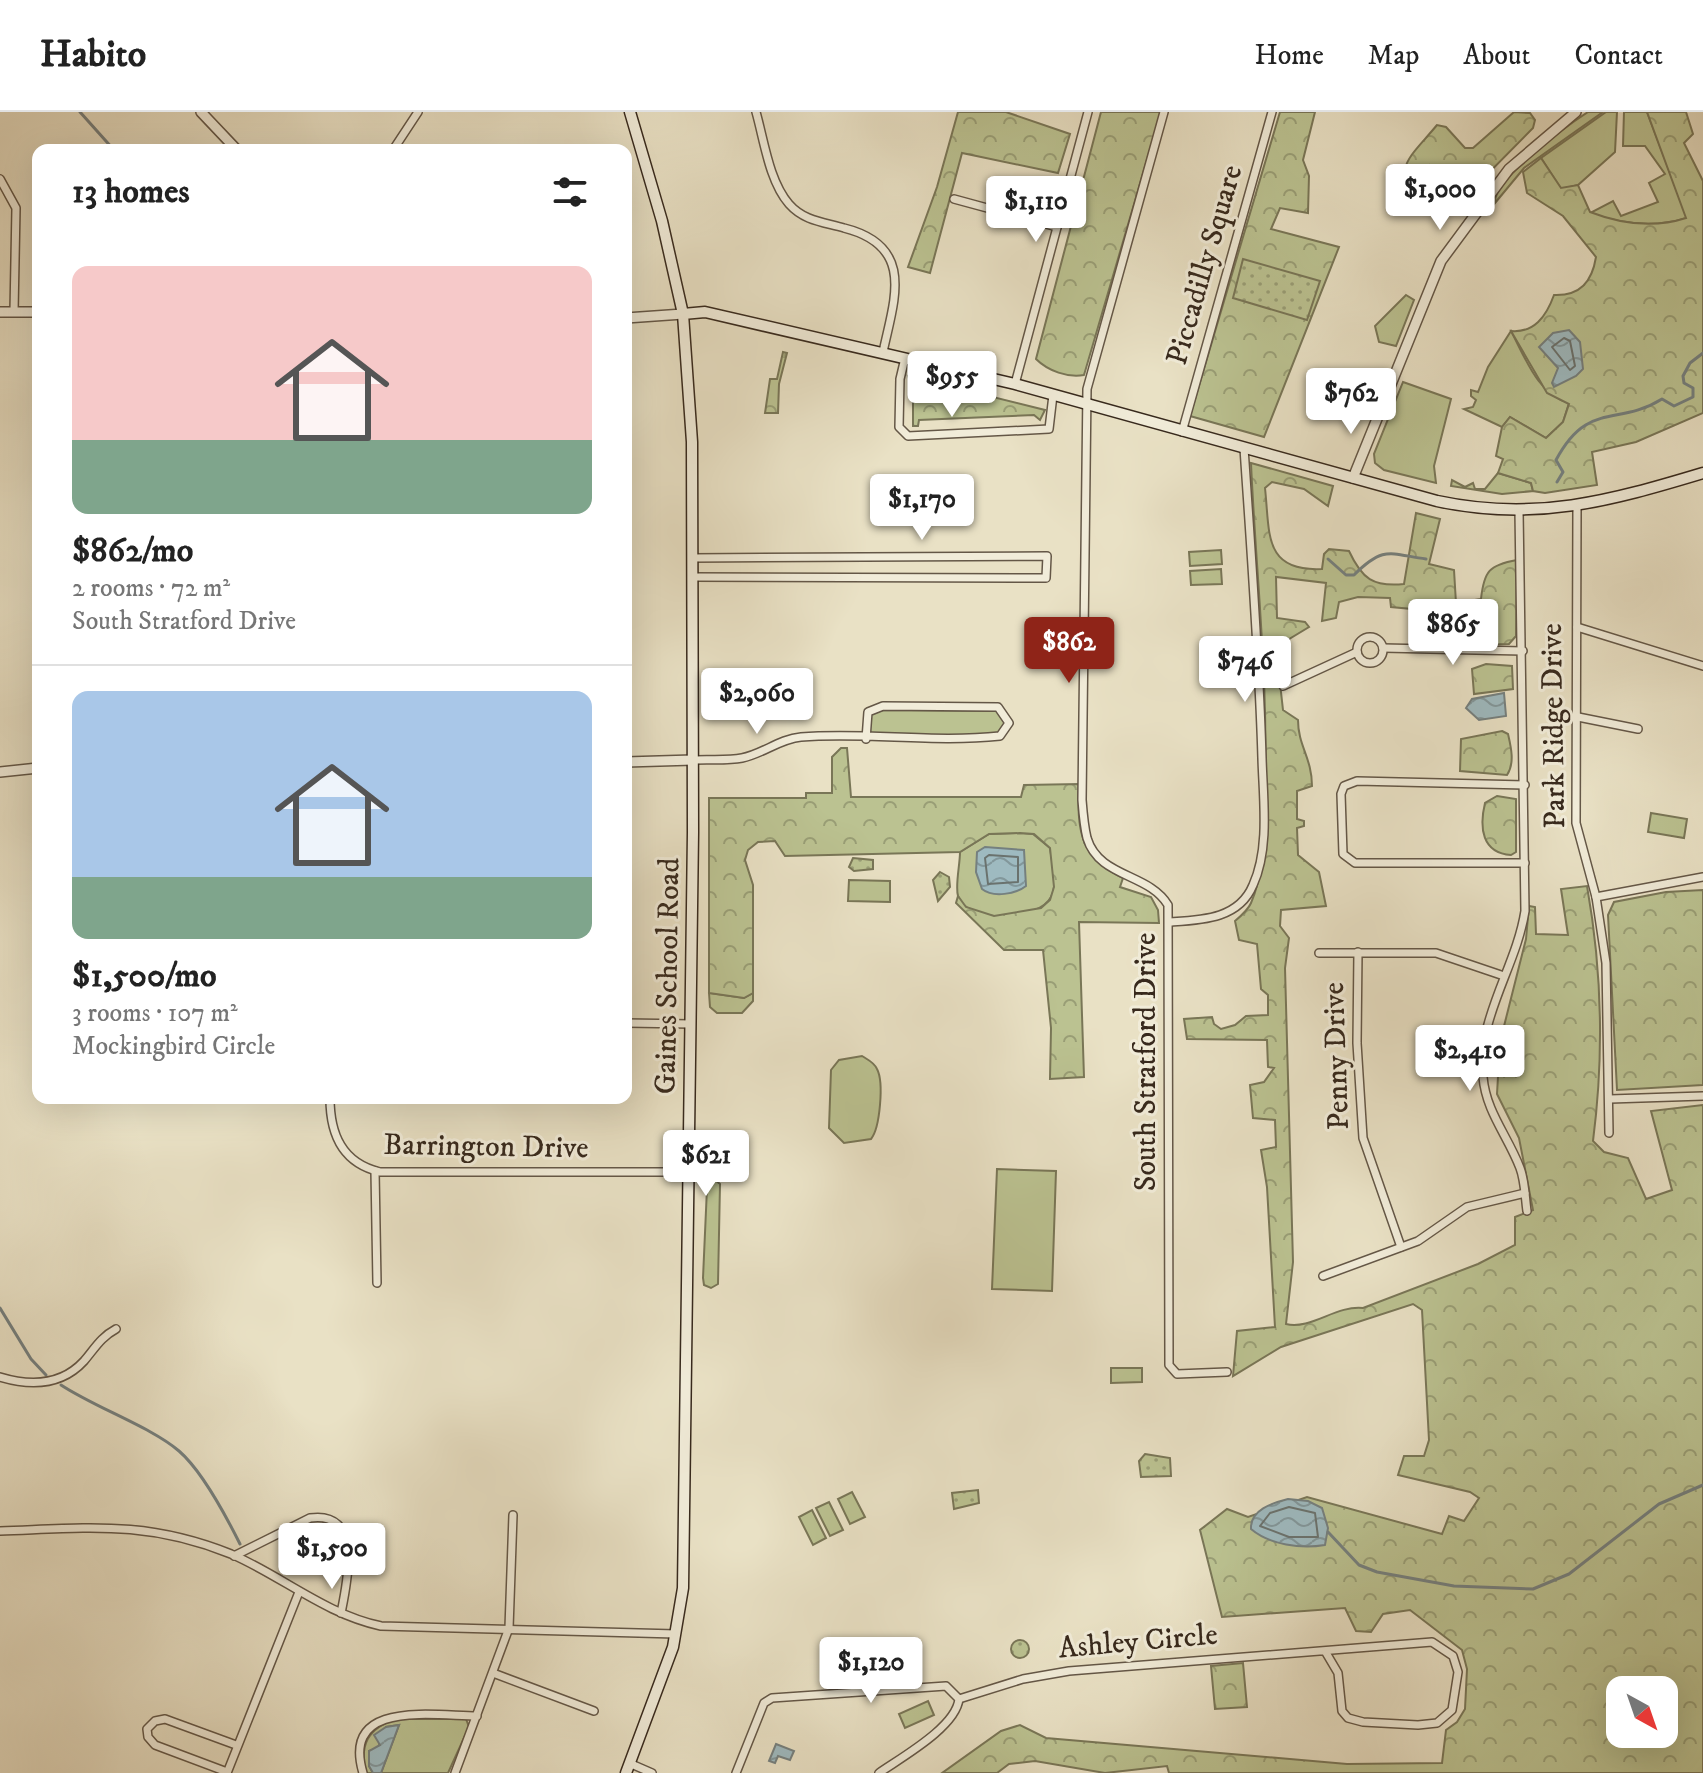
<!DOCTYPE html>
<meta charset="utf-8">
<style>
:root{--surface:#fff;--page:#f2f2f2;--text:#222;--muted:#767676;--line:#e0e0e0;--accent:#8f2418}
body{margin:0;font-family:"IM FELL DW Pica",serif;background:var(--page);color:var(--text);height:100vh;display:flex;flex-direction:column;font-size:30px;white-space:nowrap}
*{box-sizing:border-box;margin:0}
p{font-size:26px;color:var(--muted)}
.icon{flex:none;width:44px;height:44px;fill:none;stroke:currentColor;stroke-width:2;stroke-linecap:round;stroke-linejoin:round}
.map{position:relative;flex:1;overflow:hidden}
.side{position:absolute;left:32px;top:32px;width:600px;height:960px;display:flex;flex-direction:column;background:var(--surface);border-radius:16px;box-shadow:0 8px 32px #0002}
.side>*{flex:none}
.needle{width:52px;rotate:140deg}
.fabs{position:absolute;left:1606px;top:1564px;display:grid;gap:16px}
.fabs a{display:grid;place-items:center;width:72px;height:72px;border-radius:16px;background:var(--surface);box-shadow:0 8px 32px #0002;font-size:40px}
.price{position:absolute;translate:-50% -68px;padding:0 18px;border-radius:8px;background:#fff;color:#222;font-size:26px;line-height:52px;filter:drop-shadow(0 2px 4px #0008)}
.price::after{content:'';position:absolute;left:50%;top:48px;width:24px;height:18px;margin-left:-12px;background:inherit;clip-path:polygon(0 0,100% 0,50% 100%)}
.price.on{background:var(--accent);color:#fff}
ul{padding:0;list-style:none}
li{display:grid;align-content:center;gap:16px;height:424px;padding:0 40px}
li+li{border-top:2px solid var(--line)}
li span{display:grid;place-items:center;height:248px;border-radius:16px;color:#555}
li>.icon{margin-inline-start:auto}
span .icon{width:144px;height:144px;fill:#fffc;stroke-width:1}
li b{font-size:34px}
h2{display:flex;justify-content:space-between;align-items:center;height:96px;padding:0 40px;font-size:34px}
header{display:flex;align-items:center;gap:48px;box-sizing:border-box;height:112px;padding:0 40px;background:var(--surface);border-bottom:2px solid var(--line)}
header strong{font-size:38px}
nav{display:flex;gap:44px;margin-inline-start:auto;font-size:28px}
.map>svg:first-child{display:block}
</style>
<header>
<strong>Habito</strong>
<nav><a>Home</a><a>Map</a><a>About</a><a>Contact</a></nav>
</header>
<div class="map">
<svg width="1703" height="1661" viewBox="0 0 1703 1661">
<defs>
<pattern id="forest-crowns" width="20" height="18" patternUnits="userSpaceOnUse" patternTransform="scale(2)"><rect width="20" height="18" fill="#bbc291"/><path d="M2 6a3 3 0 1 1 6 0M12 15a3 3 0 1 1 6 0" fill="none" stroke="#999e76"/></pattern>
<pattern id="cemetery-stones" width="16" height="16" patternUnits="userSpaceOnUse" patternTransform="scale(2)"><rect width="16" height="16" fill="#bbc291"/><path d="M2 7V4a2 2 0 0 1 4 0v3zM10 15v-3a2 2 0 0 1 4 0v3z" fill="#999e76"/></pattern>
<pattern id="park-dots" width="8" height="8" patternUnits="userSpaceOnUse" patternTransform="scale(2)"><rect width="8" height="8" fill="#bbc291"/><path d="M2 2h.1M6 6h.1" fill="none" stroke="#999e76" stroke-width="1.8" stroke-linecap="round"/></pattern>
<pattern id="water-waves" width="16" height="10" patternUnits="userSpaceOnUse" patternTransform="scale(2)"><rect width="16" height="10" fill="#9ebac0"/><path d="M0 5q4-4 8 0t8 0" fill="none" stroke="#82979b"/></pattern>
</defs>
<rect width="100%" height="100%" fill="#e9e1c5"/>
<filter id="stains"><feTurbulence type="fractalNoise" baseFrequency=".0025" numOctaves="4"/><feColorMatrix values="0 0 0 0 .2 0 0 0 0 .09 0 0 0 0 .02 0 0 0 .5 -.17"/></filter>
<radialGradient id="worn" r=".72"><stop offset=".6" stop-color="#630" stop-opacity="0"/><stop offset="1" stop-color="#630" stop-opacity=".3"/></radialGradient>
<!-- grass -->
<g fill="#bbc291" stroke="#797657" stroke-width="2">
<path d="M 1588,0 L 1603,0 L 1524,56 L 1495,91 C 1492,69 1568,13 1588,0 Z"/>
<polygon points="1606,0 1617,0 1615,40 1578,73 1561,77 1541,46"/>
<path d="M 1624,0 L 1647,0 L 1687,106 C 1655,116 1621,112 1590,101 L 1613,89 L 1621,104 L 1658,90 L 1649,71 L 1665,62 L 1645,34 L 1623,34 Z"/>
<polygon points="1406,183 1414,188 1396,234 1379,230 1375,214"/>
<path d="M 1511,219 C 1525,245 1538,283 1569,291 L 1563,310 L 1546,326 L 1510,305 L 1502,315 L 1464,297 L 1473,295 L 1476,288 L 1471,284 L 1471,278 L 1478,280 L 1488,255 Z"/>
<polygon points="1403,270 1451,287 1434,354 1436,371 1384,358 1375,351 1374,342"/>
<polygon points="1498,361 1531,371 1533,379 1502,382 1451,374 1452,368 1465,375 1473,371 1475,377 1485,377"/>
<polygon points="1221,438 1222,452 1190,454 1189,440"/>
<polygon points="1221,457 1222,472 1191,473 1190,459"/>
<polygon points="878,598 999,599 1006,607 1004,618 995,623 875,623 869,619 870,603"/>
<polygon points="1651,701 1687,707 1684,726 1648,720"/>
<path d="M 1020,721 L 1033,722 L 1050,736 C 1052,751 1058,772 1051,785 C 1039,809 967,813 958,784 C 955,773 960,753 960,740 L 989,722 Z"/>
<polygon points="849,768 890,769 890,790 848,789"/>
<polygon points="709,881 744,886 753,881 753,889 742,901 717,901 710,895"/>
<path d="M 862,944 C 868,948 874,950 877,957 C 884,970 880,1016 871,1027 L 844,1031 L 829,1016 L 831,958 L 839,948 Z"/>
<polygon points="997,1057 1056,1059 1052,1179 992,1177"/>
<polygon points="714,1067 720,1072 718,1172 711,1176 704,1173 703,1166 707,1076 709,1068"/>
<polygon points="1111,1256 1142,1256 1142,1270 1111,1271"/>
<polygon points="852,1380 865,1405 850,1412 838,1387"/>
<polygon points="829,1390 843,1418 830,1424 816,1396"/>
<polygon points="812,1398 826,1426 813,1433 799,1405"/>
<polygon points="928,1589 934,1603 905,1616 899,1602"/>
<path d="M 396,1607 L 466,1607 L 469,1615 L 448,1661 L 381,1661 L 399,1613 L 386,1615 L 378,1636 L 369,1639 L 369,1654 L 373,1661 L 366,1661 C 359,1633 368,1616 396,1607 Z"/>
</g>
<!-- forest -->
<g fill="url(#forest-crowns)" stroke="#797657" stroke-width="2" fill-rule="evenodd">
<polygon points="958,0 1006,0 1070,22 1058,61 962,41 930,161 908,155 937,75"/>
<path d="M 1101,0 L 1161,0 L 1084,263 C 1068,266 1048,259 1036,247 Z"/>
<polygon points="1280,0 1315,0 1303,48 1309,64 1308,101 1280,96 1271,117 1339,135 1264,325 1190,304"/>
<path d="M 1514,0 L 1530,1 L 1535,8 L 1533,16 L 1454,96 L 1436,100 L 1419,96 C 1390,55 1409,47 1437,13 L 1446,15 L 1465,36 L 1473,36 Z"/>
<path d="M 1647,0 L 1686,0 L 1693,22 L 1684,31 L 1703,69 L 1703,301 L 1636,330 L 1592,340 L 1597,373 L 1545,381 L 1533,379 L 1531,371 L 1498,361 L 1503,347 L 1496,344 L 1502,315 L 1510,305 L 1546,326 L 1563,310 L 1569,292 L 1547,281 L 1511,219 C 1534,221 1546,205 1554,183 C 1580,184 1592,170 1596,145 L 1563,104 L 1527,81 L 1523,60 L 1541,46 L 1561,76 L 1578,73 L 1590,100 C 1621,112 1655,116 1686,106 Z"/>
<polygon points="783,240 787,241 779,272 778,301 765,301 770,267 777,267"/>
<polygon points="908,264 1045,298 1040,308 1034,303 919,308 918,314 913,314 913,278"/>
<path d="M 1251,351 L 1333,374 L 1328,394 L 1304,377 L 1272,370 L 1265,376 C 1270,421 1263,460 1322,457 L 1324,442 L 1329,437 L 1349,439 C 1362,467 1373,475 1404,472 L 1416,401 L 1440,407 L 1429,452 L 1454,458 L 1456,491 L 1481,487 C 1484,459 1489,453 1517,448 L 1516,524 L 1509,532 L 1477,533 L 1476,503 L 1391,495 L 1390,486 L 1358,485 L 1339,490 L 1336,506 L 1322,509 L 1326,471 L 1276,465 L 1277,506 L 1305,510 L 1309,515 L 1276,535 L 1283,598 L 1298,608 C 1298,634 1312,646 1312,674 L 1297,679 L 1297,707 L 1304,709 L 1304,714 L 1297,716 L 1298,743 L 1319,760 L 1326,794 L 1281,798 L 1280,814 L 1289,826 L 1285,856 L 1293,1150 L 1286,1212 C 1311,1218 1336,1193 1363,1196 L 1478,1152 L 1515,1133 L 1515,1105 L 1533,1098 L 1519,1026 L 1497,982 L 1500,930 L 1526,827 L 1529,794 L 1535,795 L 1536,822 L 1568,823 L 1561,777 L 1587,774 C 1602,858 1604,944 1593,1029 L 1604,1040 L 1628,1046 L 1646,1087 L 1672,1078 L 1651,999 L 1703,993 L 1703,1661 L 1169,1661 L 1167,1654 L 1105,1661 L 1035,1649 L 1009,1652 L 997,1661 L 942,1661 L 1001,1619 L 1020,1613 L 1046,1626 L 1347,1652 L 1442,1651 L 1446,1618 L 1457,1610 L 1465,1597 L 1467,1557 L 1462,1538 L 1410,1498 L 1383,1502 L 1371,1520 L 1356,1519 L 1345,1496 L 1222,1505 L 1200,1418 L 1227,1397 L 1248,1405 L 1307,1385 L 1442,1422 L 1449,1404 L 1464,1409 L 1479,1386 L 1470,1380 L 1398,1363 L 1404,1344 L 1424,1344 L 1429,1328 L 1422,1198 L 1413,1192 L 1281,1235 L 1233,1264 L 1237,1219 L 1275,1215 L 1267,1075 L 1261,1038 L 1276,1035 L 1275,1008 L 1253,1006 L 1250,973 L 1264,970 L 1274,956 L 1268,955 L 1267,928 L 1187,927 L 1184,907 L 1212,905 L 1214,912 L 1221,917 L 1235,913 L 1246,904 L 1268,903 L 1268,883 L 1261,877 L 1257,832 L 1239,828 L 1235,809 C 1241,804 1248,798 1251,791 C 1264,761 1263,727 1264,694 C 1270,579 1256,465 1251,351 ZM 1620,1578 L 1664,1578 L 1664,1622 L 1620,1622 Z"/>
<polygon points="1486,552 1512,554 1513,577 1474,582 1472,557"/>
<path d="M 1502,619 L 1508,622 C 1511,635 1515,651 1507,663 L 1460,659 L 1461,627 Z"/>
<path d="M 841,636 L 847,636 L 851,685 L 1021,685 L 1024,673 L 1079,672 C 1077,718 1079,745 1123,766 L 1120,775 L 1151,785 L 1158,798 L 1159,811 L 1079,810 L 1084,965 L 1050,967 L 1051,916 L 1043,838 L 1004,838 L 956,791 L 958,784 L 966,795 L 994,804 L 1041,796 L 1050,788 L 1054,775 L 1050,736 L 1034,722 L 1020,721 L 989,722 L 960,740 L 785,744 L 775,729 L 758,730 L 748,738 L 745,748 L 753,773 L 753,881 L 744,886 L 709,881 L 709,686 L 806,686 L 806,681 L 832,681 L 832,645 Z"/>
<path d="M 1497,684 L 1516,687 L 1516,740 L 1511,743 C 1482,741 1479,716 1485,691 Z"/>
<polygon points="1703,778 1703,973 1617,978 1608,803 1614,790 1666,780"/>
<polygon points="1243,1551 1247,1595 1215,1597 1211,1554"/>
</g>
<!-- cemetery -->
<polygon fill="url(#cemetery-stones)" stroke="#797657" stroke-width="2" points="1429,53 1460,82 1459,83 1402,65"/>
<!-- park -->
<g fill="url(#park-dots)" stroke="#797657" stroke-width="2">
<polygon points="1243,147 1320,169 1307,208 1233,186"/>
<polygon points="853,746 873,748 873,757 854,759 849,755"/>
<polygon points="940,760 949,765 950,775 938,789 933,768"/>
<polygon points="1145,1342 1170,1346 1171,1364 1141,1365 1139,1349"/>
<polygon points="978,1378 979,1391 954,1397 952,1381"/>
<circle cx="1020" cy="1537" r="9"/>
</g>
<!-- water -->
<g fill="url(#water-waves)" stroke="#75807f" stroke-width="2">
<polygon points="1569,218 1580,230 1583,257 1576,264 1554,275 1552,271 1558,256 1539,235 1553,221"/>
<polygon points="1504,581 1506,604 1479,608 1466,596 1472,587"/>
<path d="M 985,735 L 1024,738 L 1026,774 C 1016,782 993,786 982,777 L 976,760 L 977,740 Z"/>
<path d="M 1288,1387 L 1308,1389 L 1322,1396 L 1328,1416 L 1325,1433 C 1301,1437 1270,1433 1251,1417 C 1250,1398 1272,1391 1288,1387 Z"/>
<polygon points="399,1613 381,1661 373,1661 369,1654 369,1639 380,1633 374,1623 386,1615"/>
<polygon points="776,1632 794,1639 790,1648 778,1644 775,1651 769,1649"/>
</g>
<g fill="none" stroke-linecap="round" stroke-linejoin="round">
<!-- shore -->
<g stroke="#6a726e" stroke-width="2">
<polygon points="1564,226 1570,229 1575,254 1570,258 1552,235"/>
<polygon points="989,743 1018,745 1018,770 988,772 985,746"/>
<polygon points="1289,1395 1315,1401 1318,1425 1289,1425 1260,1414 1270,1401"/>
</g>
<!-- stream -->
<g stroke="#75807f" stroke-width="3">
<polyline points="80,0 114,38"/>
<path d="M 1557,370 L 1563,360 L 1556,348 C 1588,288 1617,315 1662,287 L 1674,294 L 1693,285 L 1693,276 L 1684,271 L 1683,264 L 1690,251 L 1703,241"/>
<path d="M 1328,447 L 1346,463 L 1354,463 C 1384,433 1390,442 1426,447"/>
<polyline points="0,1196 31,1247 46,1263"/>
<path d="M 61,1273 C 96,1296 151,1315 179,1339 C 202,1359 226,1404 240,1432"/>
<polyline points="1328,1420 1359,1453 1377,1460 1454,1474 1533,1477 1569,1462 1659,1392 1703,1373"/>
</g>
<!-- minor casing -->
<g stroke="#645747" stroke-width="10">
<g id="minor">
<path d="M 756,0 C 764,28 769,69 789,92 C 804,109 823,110 844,116 C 916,134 894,188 883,240"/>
<path d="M 1164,0 L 1087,277 L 1082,688 C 1083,701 1084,714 1087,726 C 1099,766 1149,761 1168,793 L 1169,1253 L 1177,1262 L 1227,1260"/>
<polyline points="393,38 418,0"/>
<polyline points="0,67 16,96 14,200"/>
<polyline points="1001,78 1062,95"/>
<polyline points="954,87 1057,115"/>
<polyline points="905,246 900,267 899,315 908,324 1049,317 1053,283"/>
<polyline points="1015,272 1088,0"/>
<polyline points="1182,320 1272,0"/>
<polyline points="1577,395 1576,711 1596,785 1606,851 1609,1021"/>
<path d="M 1519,399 L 1525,799 C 1516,856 1477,905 1483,965 C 1486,1000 1508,1024 1520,1056 C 1525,1069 1525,1085 1527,1099"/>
<polyline points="693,446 1047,444 1046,466 693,465"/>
<polyline points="1577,515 1703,554"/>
<circle cx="1370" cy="538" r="13"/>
<polyline points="1383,536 1523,539"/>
<polyline points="1283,574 1357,540"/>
<polyline points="1578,605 1638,617"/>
<path d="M 693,648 C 709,647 727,649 742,646 C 763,642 779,627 801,625 C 867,620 934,631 1000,624 L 1009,611 L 998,595 L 883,594 L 868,600 L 866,627"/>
<polyline points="1525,673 1357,669 1344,674 1341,682 1343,742 1355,751 1525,751"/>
<polyline points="1596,785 1703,765"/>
<path d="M 1170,810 C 1202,808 1239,807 1253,773 C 1270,736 1263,685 1262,646 C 1259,543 1251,439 1244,336"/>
<polyline points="1358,840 1357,931 1363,1026 1401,1135"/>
<polyline points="1319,841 1436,841 1504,864"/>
<polyline points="626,911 691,912"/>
<path d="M 330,986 C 330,1022 342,1051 380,1060 L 690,1060"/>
<polyline points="1610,987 1703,984"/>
<polyline points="375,1059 377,1171"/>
<polyline points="1323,1164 1418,1129 1467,1095 1525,1081"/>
<path d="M 0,1265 C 30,1274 61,1274 84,1249 C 95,1236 101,1225 116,1217"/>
<path d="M 0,1419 C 88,1416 146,1408 231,1442 C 282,1464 325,1502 381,1514 L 676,1522"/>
<path d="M 234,1444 L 310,1406 C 364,1398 347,1471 341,1501"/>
<polyline points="493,1561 594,1599"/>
<polyline points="959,1587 1023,1567 1069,1559 1432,1530 1453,1544 1458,1560 1452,1598 1437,1611 1418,1613 1363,1610 1348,1606 1342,1599 1338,1561 1325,1539"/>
<polyline points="629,1651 652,1661"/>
<polyline points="227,1660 155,1633 148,1625 147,1617 155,1609 165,1607 236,1633"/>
<polyline points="227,1661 299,1480"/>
<path d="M 363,1661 C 341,1587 434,1604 477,1604"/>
<polyline points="455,1661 509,1516 513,1403"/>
<path d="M 736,1661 L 764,1591 L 772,1586 L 946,1574 L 959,1587 C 956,1615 902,1645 879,1661"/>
</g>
</g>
<!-- tertiary casing -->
<g stroke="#645747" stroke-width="12">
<g id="tertiary">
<polyline points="201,0 237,38"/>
<polyline points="0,200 38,200"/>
<polyline points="626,206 683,202"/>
<polyline points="1353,366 1441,149 1509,57 1576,0"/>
<polyline points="626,650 693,648"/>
<polyline points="0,660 38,656"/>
</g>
</g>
<!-- secondary casing -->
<g stroke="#37291d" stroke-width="13">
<g id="secondary">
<path d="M 683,202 L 705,200 L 1015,272 L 1437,389 C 1535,410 1610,389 1703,361"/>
<polyline points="626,1661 673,1535 683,1476 693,720 692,330 683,202 662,109 630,0"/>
</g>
</g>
<!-- minor -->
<use href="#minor" stroke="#f1ecd9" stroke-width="7"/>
<!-- tertiary -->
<use href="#tertiary" stroke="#f1ecd9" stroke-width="9"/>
<!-- secondary -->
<use href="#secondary" stroke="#f1ecd9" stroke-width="10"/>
</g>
<g text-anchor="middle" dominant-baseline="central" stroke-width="6" stroke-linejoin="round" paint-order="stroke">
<!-- street labels -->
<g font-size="30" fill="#37291d" stroke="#f1ecd9">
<text transform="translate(1205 153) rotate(-74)">Piccadilly Square</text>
<text transform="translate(1554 614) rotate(-91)">Park Ridge Drive</text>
<text transform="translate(668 864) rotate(-89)">Gaines School Road</text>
<text transform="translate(1337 944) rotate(-92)">Penny Drive</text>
<text transform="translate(1146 950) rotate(-90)">South Stratford Drive</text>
<text transform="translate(486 1035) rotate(1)">Barrington Drive</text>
<text transform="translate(1138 1530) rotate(-5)">Ashley Circle</text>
</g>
</g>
<rect width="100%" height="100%" filter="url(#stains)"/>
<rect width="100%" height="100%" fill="url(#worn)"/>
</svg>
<div class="fabs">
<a><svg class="needle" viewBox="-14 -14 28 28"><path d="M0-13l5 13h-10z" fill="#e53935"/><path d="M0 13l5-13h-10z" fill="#767676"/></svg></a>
</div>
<b class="price" style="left:1440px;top:120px">$1,000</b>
<b class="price" style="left:1036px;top:132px">$1,110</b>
<b class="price" style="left:952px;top:307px">$955</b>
<b class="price" style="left:1351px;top:324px">$762</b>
<b class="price" style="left:922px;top:430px">$1,170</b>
<b class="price" style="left:1453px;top:555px">$865</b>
<b class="price on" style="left:1069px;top:573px">$862</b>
<b class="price" style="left:1245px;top:592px">$746</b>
<b class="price" style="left:757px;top:624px">$2,060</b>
<b class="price" style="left:1470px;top:981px">$2,410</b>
<b class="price" style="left:706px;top:1086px">$621</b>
<b class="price" style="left:332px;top:1479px">$1,500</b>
<b class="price" style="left:871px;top:1593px">$1,120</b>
<section class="side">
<h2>13 homes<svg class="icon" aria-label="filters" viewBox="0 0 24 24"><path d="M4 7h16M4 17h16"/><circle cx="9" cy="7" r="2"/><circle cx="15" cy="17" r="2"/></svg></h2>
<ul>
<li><span style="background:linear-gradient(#f6c9c9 70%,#7fa58c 0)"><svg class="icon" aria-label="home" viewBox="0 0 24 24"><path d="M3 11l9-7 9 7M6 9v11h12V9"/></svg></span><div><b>$862/mo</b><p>2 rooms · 72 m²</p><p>South Stratford Drive</p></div></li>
<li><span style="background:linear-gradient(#a9c7e8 75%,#7fa58c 0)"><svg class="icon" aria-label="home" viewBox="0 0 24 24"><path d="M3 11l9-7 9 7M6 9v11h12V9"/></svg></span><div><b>$1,500/mo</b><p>3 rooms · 107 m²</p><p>Mockingbird Circle</p></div></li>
</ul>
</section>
</div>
